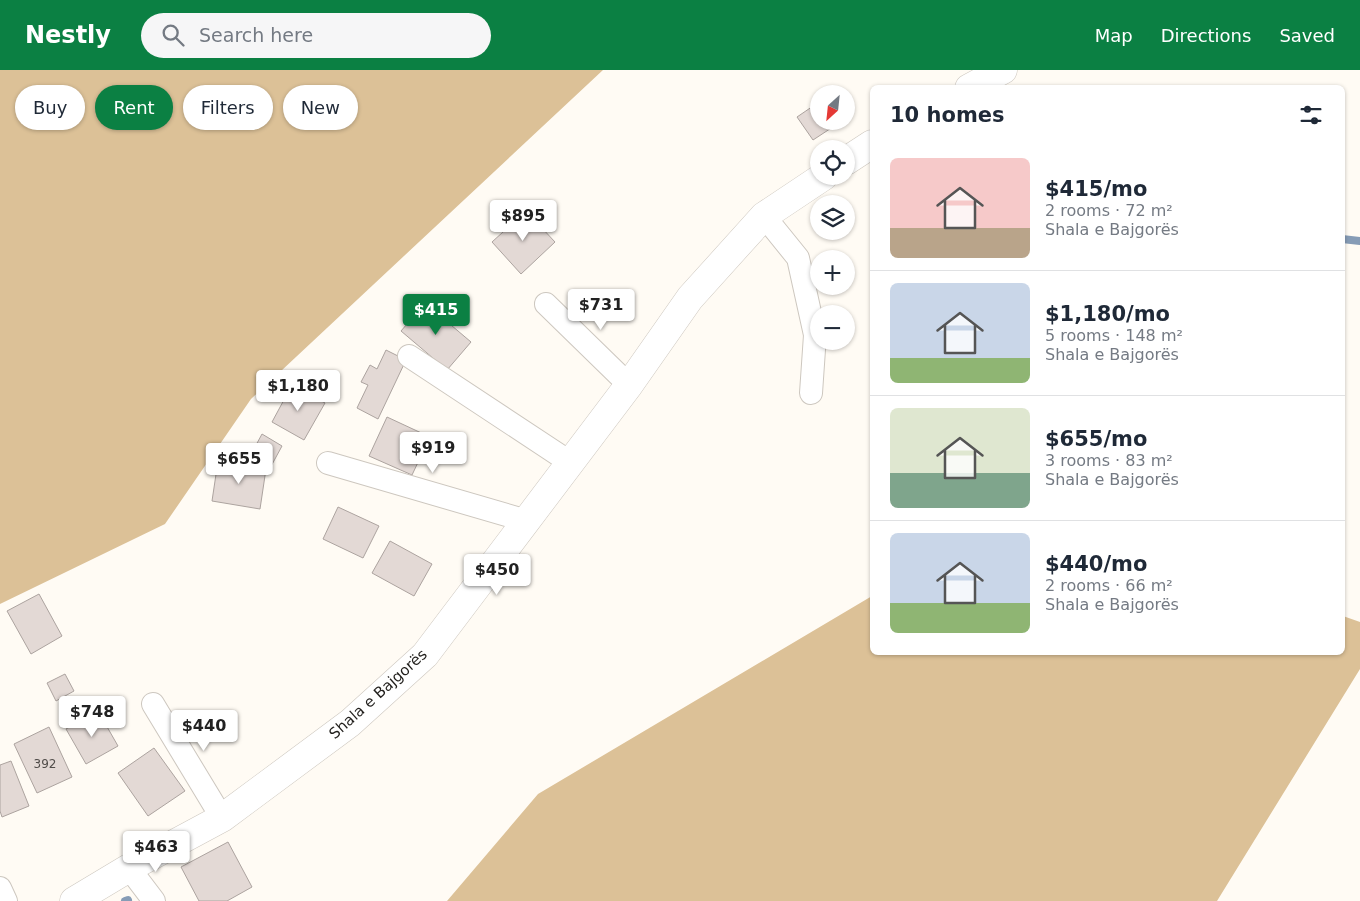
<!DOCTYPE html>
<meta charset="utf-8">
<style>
:root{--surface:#fff;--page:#f6f6f7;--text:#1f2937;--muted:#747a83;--line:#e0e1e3;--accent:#0b8043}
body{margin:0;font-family:"DejaVu Sans",sans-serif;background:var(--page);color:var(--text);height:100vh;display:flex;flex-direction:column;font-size:19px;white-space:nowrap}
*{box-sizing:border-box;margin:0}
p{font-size:16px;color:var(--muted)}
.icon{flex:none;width:28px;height:28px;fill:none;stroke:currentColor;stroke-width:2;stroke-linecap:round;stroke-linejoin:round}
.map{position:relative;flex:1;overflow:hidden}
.panel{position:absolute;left:870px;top:15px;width:475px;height:570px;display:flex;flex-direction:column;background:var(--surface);border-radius:8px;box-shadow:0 1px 4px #0004}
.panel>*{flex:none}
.guide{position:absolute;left:15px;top:15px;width:475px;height:45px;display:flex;gap:10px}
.needle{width:32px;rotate:207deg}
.controls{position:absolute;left:810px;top:15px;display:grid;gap:10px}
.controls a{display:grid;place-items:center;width:45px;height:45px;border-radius:50%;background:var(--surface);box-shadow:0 1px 4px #0004;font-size:25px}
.price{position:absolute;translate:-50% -42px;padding:0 11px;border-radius:5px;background:#fff;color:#222;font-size:16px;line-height:32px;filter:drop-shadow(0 1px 2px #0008)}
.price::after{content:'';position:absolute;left:50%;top:30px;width:15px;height:11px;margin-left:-8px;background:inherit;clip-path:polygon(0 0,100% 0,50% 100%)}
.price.active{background:var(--accent);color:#fff}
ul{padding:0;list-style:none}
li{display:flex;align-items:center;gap:15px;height:125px;padding:0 20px}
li+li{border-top:1px solid var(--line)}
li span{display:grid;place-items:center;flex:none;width:140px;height:100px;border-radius:8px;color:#555}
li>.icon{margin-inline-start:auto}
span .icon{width:60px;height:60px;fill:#fffc;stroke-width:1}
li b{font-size:21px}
h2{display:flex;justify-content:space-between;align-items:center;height:60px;padding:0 20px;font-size:21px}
.pill{padding:0 18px;border-radius:22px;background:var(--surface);box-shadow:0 1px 4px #0004;font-size:18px;line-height:45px}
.pill.active{background:var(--accent);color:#fff}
header{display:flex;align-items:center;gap:30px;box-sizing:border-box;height:70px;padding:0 25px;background:var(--accent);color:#fff}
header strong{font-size:24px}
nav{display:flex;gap:28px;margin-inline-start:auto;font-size:18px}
.search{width:350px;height:45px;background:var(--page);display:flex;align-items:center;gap:12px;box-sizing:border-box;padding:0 18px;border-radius:28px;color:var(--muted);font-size:19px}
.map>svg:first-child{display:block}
</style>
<header>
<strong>Nestly</strong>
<div class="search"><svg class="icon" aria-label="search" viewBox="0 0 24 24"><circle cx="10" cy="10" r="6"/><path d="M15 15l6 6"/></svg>Search here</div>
<nav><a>Map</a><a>Directions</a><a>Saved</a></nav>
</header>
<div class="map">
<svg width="1360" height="831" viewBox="0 0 1360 831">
<rect width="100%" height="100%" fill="#fffbf4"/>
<!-- forest -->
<g fill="#dcc197">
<polygon points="0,0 603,0 251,329 165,454 0,534"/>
<polygon points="872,526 872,582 1342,582 1343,546 1360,552 1360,599 1217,831 447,831 538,724"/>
</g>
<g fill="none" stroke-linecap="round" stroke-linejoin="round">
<!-- stream -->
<g stroke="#869cb6" stroke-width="8">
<polyline points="1342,169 1360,171"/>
<polyline points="125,831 128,830"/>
</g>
</g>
<!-- building -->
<g fill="#e3d9d5" stroke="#aca39f">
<polygon points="819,32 819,51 842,51 813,70 797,47"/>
<polygon points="526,141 555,172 521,204 492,172"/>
<polygon points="425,233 471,272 447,300 401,261"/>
<polygon points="386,280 406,290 378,349 357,338 368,315 361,312 370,295 377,299"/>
<polygon points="292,315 325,333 304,370 272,352"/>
<polygon points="387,347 430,367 412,405 369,386"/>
<polygon points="262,364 282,376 269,400 249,388"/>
<polygon points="218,391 266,399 260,439 212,431"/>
<polygon points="338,437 379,456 363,488 323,469"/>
<polygon points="390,471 432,494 414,526 372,503"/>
<polygon points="39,524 62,566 31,584 7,541"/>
<polygon points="65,604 74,621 56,631 47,613"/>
<polygon points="98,641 118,676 86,694 66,659"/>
<polygon points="49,657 72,707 37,723 14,674"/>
<polygon points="154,678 185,721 148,746 118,703"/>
<polygon points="11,691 29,736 2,747 0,741 0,695"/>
<polygon points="228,772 252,817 227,831 199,831 181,797"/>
</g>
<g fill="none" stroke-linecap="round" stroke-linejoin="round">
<!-- street casing -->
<g stroke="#cdc7bf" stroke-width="24">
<g id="street">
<polyline points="764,146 798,188 815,265 811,323"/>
<polyline points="546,234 629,315"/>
<polyline points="409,286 571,393"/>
<polyline points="328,393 527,451"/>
<polyline points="153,634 222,748"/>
<polyline points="129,798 154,831"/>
<polyline points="0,818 6,831"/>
</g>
</g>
<!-- secondary casing -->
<g stroke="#cdc7bf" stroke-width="29">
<g id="secondary">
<polyline points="969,18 1003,0"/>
<polyline points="846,91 872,74"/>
<polyline points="74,831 129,798 222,748 350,653 425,585 629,315 690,228 764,146 824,106"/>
</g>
</g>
<!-- street -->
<use href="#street" stroke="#fff" stroke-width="22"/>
<!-- secondary -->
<use href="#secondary" stroke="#fff" stroke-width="28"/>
</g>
<g text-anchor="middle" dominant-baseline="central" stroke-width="4" stroke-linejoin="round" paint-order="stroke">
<!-- number labels -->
<g font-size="12" fill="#514d4a">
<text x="45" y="694">392</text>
</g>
<!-- street labels -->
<g font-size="15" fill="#201e1b" stroke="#fff">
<text transform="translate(378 624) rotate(-42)">Shala e Bajgorës</text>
</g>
</g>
</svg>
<div class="controls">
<a><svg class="needle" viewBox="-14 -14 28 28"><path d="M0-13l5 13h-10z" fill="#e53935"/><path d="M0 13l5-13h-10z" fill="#747a83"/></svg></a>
<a><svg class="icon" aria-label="locate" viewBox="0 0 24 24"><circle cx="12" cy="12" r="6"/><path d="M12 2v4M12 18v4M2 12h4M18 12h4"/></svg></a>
<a><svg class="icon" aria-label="layers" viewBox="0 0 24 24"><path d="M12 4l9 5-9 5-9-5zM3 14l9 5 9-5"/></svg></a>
<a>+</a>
<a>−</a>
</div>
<b class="price" style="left:523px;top:172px">$895</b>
<b class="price" style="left:601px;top:261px">$731</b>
<b class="price active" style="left:436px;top:266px">$415</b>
<b class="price" style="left:298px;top:342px">$1,180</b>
<b class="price" style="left:433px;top:404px">$919</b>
<b class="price" style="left:239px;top:415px">$655</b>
<b class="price" style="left:497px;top:526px">$450</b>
<b class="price" style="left:92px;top:668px">$748</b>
<b class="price" style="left:204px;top:682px">$440</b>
<b class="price" style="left:156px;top:803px">$463</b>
<div class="guide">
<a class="pill">Buy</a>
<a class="pill active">Rent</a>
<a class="pill">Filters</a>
<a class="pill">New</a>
</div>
<section class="panel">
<h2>10 homes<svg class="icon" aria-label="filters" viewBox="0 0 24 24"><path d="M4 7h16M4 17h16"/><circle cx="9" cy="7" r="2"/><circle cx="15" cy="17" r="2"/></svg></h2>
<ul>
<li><span style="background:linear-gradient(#f6c9c9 70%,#b9a48a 0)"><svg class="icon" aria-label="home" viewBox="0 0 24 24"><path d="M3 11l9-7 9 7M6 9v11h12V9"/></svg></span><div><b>$415/mo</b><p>2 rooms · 72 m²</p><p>Shala e Bajgorës</p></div></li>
<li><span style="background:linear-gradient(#c9d6e8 75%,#8fb573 0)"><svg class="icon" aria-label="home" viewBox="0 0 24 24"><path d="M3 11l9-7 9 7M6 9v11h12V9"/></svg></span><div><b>$1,180/mo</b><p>5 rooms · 148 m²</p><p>Shala e Bajgorës</p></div></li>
<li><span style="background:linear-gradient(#dfe7d0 65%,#7fa58c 0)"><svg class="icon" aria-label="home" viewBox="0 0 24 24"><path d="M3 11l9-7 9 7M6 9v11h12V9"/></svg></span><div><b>$655/mo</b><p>3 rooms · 83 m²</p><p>Shala e Bajgorës</p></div></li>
<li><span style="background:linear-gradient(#c9d6e8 70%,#8fb573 0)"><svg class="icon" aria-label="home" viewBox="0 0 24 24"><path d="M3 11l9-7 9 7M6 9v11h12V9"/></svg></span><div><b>$440/mo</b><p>2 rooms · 66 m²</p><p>Shala e Bajgorës</p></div></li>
</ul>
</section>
</div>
